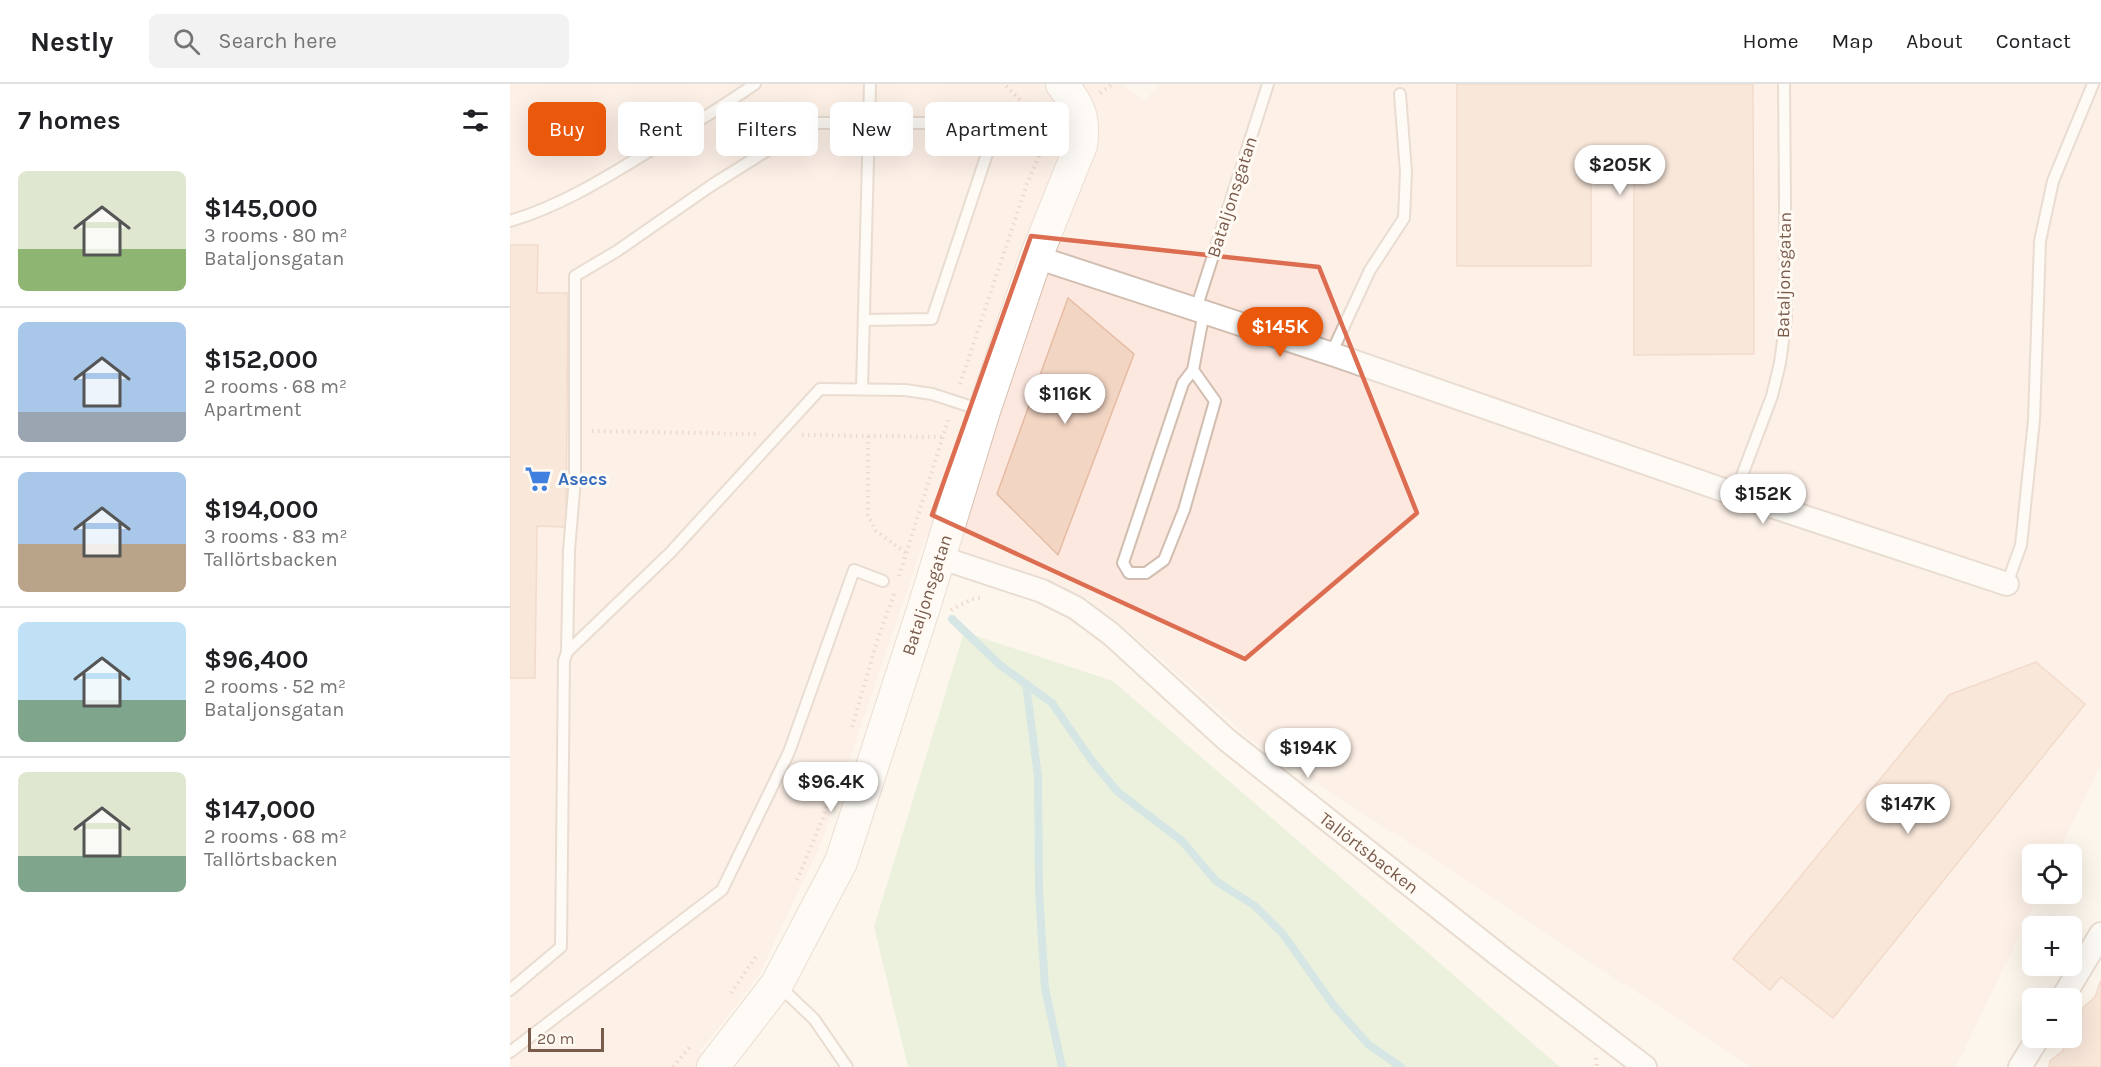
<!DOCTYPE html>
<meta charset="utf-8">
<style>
:root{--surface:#fff;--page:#f2f2f2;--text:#202124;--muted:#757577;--line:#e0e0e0;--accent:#ea580c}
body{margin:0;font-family:Karla,sans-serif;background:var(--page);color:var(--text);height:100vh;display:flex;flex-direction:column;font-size:22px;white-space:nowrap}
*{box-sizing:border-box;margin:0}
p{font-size:20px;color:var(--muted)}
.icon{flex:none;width:33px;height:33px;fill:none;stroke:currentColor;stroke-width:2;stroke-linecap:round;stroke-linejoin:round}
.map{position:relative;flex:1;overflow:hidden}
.side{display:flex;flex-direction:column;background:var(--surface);width:510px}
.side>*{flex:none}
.guide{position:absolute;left:18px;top:18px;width:570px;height:54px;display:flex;gap:12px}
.tools{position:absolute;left:1512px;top:760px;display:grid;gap:12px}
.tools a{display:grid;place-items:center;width:60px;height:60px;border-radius:9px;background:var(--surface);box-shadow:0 6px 24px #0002;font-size:30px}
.scale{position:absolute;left:18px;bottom:15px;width:76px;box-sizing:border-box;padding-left:6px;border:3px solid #7a5c4d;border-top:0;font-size:16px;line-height:21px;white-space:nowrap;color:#7a5c4d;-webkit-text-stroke:4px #fffaf3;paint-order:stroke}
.price{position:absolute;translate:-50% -51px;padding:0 14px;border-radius:21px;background:#fff;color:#222;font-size:20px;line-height:39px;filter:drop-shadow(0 2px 3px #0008)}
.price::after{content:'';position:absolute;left:50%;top:36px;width:18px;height:14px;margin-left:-9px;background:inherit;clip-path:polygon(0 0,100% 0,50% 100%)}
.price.on{background:var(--accent);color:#fff}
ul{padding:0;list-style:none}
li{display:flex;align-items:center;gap:18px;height:150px;padding:0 18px}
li+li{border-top:2px solid var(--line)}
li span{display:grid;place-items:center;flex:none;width:168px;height:120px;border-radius:9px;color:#555}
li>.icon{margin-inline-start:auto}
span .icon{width:72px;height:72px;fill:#fffc;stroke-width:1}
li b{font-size:26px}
h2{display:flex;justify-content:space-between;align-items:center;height:72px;padding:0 18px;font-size:26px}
.tag{padding:0 21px;border-radius:9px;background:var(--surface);box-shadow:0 6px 24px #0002;font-size:21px;line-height:54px}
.tag.on{background:var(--accent);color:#fff}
header{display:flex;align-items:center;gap:36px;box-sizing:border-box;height:84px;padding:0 30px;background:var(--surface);border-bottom:2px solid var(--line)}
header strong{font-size:28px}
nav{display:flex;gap:33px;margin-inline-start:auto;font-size:21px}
.search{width:420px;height:54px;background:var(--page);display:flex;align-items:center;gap:15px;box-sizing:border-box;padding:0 21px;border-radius:9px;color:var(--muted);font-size:22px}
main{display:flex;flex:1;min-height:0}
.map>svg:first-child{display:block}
</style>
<header>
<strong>Nestly</strong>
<div class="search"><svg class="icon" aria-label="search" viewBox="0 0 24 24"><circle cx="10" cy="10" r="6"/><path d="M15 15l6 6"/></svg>Search here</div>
<nav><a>Home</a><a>Map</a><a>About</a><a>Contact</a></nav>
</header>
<main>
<section class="side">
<h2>7 homes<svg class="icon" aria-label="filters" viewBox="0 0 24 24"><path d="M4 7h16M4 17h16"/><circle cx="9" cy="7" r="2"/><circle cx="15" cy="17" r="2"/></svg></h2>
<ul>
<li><span style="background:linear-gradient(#dfe7d0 65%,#8fb573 0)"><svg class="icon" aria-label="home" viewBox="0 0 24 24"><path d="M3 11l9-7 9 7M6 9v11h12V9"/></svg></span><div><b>$145,000</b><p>3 rooms · 80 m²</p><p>Bataljonsgatan</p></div></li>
<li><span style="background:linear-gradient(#a9c7e8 75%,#9aa5b1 0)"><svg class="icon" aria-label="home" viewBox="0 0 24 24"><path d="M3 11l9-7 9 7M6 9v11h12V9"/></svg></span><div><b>$152,000</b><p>2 rooms · 68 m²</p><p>Apartment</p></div></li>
<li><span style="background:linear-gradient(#a9c7e8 60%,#b9a48a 0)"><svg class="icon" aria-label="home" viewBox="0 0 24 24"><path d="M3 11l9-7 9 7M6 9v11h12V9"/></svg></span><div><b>$194,000</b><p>3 rooms · 83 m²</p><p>Tallörtsbacken</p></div></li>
<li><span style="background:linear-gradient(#bfe0f5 65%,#7fa58c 0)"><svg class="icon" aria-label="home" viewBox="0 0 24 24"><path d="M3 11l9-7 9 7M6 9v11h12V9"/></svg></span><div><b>$96,400</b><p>2 rooms · 52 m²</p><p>Bataljonsgatan</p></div></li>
<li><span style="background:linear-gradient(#dfe7d0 70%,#7fa58c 0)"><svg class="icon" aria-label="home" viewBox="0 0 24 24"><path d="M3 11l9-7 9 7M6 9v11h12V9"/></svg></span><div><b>$147,000</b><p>2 rooms · 68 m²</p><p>Tallörtsbacken</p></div></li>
</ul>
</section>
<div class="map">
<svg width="1591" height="983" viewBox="0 0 1591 983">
<rect width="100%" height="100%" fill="#fdf6ec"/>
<!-- commercial -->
<polygon fill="#fde8e0" points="0,0 612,0 635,17 649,0 1591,0 1591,680 1547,771 1522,771 1522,810 1529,810 1446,983 1241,983 740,655 625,552 574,512 415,454 311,759 249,891 200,955 189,966 206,983 0,983"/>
<!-- green -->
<polygon fill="#d8ecc9" points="454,548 603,597 1050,983 398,983 364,843"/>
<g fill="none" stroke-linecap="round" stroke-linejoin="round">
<!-- stream -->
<g stroke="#a5d3da" stroke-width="8">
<polyline points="442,535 490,581 542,619 582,677 608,708 672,757 706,797 745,822 773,850 824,922 859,961 891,983"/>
<polyline points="516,600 528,692 529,807 535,904 552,983"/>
</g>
</g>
<!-- building -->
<g fill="#f3d5c3" stroke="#e6bba3" stroke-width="1.5">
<polygon points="947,0 1243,0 1244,270 1124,271 1124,81 1081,81 1081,182 947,182"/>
<polygon points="0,161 28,161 27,209 58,209 56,443 27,442 25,594 0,594"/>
<polygon points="558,214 624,270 548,471 487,410"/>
<polygon points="1526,578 1575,620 1323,934 1271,893 1260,906 1223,875 1439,611"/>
<polygon points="1591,896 1591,983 1539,983 1540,977 1553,967 1556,954 1562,954 1562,947 1570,939 1573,924 1585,913"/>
</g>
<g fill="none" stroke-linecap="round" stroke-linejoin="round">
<!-- lane casing -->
<g stroke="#d1beb0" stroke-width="14">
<g id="lane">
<path d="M 0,137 C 48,123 94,95 136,69 C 173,47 210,24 245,0"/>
<polyline points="686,225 758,0"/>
<polyline points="821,270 860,186 894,134 896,88 890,10"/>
<polyline points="683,286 673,299 613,479 619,489 636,489 654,476 674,426 705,317 683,286 694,228"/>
<polyline points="352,304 360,0"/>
<polyline points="1225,410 1262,312 1270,279 1276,235 1274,0"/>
<polyline points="1497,500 1511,461 1524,336 1530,157 1543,97 1583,0"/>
<polyline points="57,568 59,466 65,395 65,192 107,167 202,101 301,39 440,39 480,61 422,235 354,236"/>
<polyline points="269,902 304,935 337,983"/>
<polyline points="0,906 51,863 54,577 57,568 160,469 310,305 395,306 422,310 471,326"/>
<polyline points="0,968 212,806 279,668 344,486 373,497"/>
</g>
</g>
<!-- street casing -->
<g stroke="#d1beb0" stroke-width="26">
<g id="street">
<polyline points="526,173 825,271 1225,410 1497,500"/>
<polyline points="429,473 532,507 566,524 601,550 717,656 991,873 1135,983"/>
<polyline points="1552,915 1591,850"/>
<polyline points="1510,983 1528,954"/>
</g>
</g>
<!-- secondary casing -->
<g stroke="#d6c0b0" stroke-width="34">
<path id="secondary" d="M 203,983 L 267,900 L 331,778 L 414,523 L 474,327 L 526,173 L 571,61 C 575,33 569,22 552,0"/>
</g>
<!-- path -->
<g stroke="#d9b8a5" stroke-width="4" stroke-dasharray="1.5 4.5" stroke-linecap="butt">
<polyline points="590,9 603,0"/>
<polyline points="450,300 517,100 529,72 532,52 529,35 494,0"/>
<polyline points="82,347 246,350"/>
<polyline points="292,351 432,353"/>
<polyline points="358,352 358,431 366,447 396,469"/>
<polyline points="389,492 439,333"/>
<polyline points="441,526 462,515 473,514"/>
<polyline points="342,643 367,557 384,510"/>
<polyline points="287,796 313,734 323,702"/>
<polyline points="221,909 247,871"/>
<polyline points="1086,974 1087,983"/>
<polyline points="163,983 180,963"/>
</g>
<!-- lane -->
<use href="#lane" stroke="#fff" stroke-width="10"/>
<!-- street -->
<use href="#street" stroke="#fff" stroke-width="22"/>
<!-- secondary -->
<use href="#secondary" stroke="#fff" stroke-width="32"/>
</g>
<!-- marked area -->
<path d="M0 0H1591V983H0ZM 521,152 L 809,183 L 907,429 L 735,575 L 422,431 Z" fill="#fdf6ec" fill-opacity=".55" fill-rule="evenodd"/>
<path fill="none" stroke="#dc6d51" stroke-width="4.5" stroke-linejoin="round" d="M 521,152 L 809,183 L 907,429 L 735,575 L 422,431 Z"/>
<!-- icons -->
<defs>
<g id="supermarket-bare" transform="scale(2.07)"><path d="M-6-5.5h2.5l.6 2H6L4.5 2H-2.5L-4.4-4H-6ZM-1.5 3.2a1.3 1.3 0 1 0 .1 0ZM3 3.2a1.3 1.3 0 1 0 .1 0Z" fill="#3f7fe0" stroke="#fffaf3" stroke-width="2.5" paint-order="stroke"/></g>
</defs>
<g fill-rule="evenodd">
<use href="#supermarket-bare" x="28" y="395"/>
</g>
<g text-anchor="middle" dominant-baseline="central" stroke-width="6" stroke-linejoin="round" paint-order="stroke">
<!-- street labels -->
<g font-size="18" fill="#7a5c4d" stroke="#fffaf3">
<text transform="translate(722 113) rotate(-72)">Bataljonsgatan</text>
<text transform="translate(1274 191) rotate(-89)">Bataljonsgatan</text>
<text transform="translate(417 511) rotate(-72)">Bataljonsgatan</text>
<text transform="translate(859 769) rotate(38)">Tallörtsbacken</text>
</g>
<!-- shop labels -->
<g font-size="18" font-weight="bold" fill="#366cbe" stroke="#fffaf3" text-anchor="start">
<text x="48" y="395">Asecs</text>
</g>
</g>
</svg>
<div class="tools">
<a><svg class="icon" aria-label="locate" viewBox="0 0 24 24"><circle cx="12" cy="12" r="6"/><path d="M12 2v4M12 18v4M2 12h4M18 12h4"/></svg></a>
<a>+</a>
<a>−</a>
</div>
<div class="scale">20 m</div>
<b class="price" style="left:1110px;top:112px">$205K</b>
<b class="price on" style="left:770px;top:274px">$145K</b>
<b class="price" style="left:555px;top:341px">$116K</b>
<b class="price" style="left:1253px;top:441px">$152K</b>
<b class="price" style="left:798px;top:695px">$194K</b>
<b class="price" style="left:321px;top:729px">$96.4K</b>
<b class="price" style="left:1398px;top:751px">$147K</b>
<div class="guide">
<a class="tag on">Buy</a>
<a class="tag">Rent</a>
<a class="tag">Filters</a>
<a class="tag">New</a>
<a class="tag">Apartment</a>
</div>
</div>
</main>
